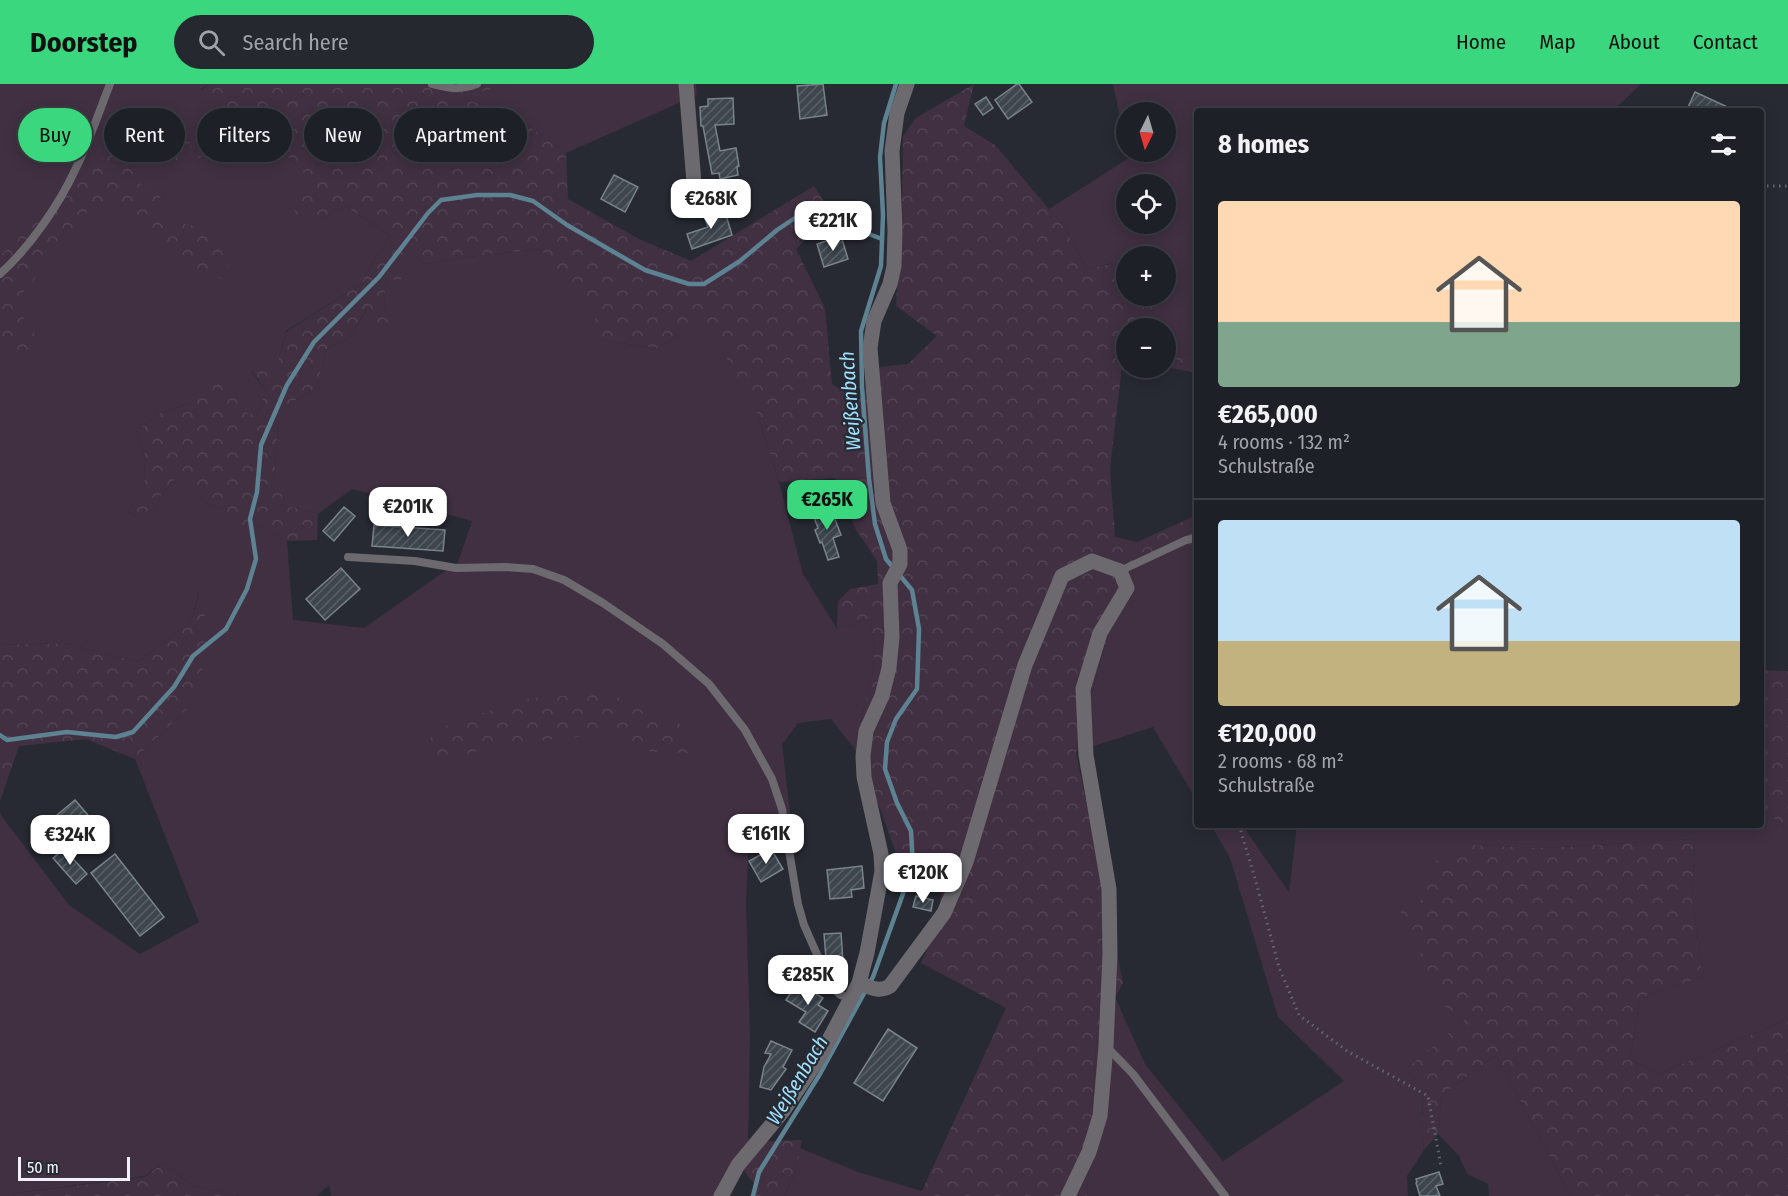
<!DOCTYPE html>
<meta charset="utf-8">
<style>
:root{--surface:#1d2026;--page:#25282e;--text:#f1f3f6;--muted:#a0a3a7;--line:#3b3e43;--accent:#3ad77f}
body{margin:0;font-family:"Fira Sans Condensed",sans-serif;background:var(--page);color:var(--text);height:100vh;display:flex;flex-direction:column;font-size:22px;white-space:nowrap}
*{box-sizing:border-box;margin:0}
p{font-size:20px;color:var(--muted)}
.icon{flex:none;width:33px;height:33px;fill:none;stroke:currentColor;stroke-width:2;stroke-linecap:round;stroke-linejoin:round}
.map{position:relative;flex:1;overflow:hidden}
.side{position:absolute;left:1194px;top:24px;width:570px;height:720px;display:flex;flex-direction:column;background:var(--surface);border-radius:6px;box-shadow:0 3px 15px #0003,0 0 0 2px var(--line)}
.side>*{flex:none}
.banner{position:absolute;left:18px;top:24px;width:570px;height:54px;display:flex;gap:12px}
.needle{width:39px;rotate:185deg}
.tools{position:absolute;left:1116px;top:18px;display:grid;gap:12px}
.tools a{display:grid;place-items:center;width:60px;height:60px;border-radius:50%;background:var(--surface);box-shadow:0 3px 15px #0003,0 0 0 2px var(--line);font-size:30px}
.scale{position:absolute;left:18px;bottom:15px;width:112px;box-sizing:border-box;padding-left:6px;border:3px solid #f0f1f8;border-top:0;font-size:16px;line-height:21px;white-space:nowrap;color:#f0f1f8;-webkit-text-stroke:4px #272a33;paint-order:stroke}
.price{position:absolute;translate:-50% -51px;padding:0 14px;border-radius:12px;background:#fff;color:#222;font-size:20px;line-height:39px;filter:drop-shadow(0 2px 3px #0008)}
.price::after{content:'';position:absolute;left:50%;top:36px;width:18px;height:14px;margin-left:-9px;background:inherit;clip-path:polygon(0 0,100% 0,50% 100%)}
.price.active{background:var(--accent);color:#111}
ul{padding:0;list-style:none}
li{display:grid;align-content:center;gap:12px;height:318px;padding:0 24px}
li+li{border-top:2px solid var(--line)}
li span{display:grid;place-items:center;height:186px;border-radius:6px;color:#555}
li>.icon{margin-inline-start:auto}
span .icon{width:108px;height:108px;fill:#fffc;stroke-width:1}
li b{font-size:26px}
h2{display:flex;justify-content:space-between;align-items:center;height:72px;padding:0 24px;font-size:26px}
.chip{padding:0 21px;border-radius:27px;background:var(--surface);box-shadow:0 3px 15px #0003,0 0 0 2px var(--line);font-size:21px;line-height:54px}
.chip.active{background:var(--accent);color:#111}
header{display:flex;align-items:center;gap:36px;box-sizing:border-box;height:84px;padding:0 30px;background:var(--accent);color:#111}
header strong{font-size:28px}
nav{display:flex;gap:33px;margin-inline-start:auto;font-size:21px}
.search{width:420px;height:54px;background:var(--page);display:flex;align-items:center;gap:15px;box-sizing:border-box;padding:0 21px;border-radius:33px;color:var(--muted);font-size:22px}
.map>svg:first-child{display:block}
</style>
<header>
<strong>Doorstep</strong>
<div class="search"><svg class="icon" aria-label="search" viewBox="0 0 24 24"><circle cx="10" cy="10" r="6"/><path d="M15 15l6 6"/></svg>Search here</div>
<nav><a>Home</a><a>Map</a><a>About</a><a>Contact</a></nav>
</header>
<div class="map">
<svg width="1788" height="1112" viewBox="0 0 1788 1112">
<defs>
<pattern id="forest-crowns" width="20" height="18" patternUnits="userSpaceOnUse" patternTransform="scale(1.5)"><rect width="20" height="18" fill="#403042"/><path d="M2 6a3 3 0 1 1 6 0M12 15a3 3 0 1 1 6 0" fill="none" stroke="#534455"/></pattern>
<pattern id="building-hatch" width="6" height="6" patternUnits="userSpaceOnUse" patternTransform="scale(1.5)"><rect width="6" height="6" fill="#3d454d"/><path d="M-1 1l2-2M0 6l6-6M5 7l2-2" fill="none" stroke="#596067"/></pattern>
</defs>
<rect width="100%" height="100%" fill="#272a33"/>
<!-- green -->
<g fill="#403042" fill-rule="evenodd">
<polygon points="0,0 210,0 201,5 241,26 308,93 316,137 345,122 391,152 375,174 361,200 286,247 277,281 252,288 266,307 257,332 243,327 234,306 190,319 158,330 136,348 145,371 144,404 128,428 152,438 161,410 178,391 206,419 225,426 239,447 259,443 287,457 293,536 364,544 458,478 472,437 352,405 318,430 281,420 274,396 279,326 316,304 327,265 348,255 368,223 395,237 384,224 386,195 412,169 424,180 468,173 540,165 591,222 603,256 659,265 683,247 708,246 728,276 735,299 755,322 779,398 803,490 837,545 868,535 875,559 872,594 854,664 831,635 798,639 782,661 791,736 749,747 746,819 750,951 748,1058 743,1085 731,1112 331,1112 329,1101 317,1112 240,1112 192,1102 164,1078 145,1092 17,1109 13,1112 0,1112 0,730 69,821 140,870 199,838 135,675 195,617 199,509 191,538 138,578 64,559 0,561"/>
<polygon points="506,0 696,0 697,11 566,69 509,28 461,15"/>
<path d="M 1113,0 L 1641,0 L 1616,24 L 1619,27 L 1197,27 L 1197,272 L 1180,269 L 1174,247 L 1158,239 L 1148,212 L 1166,212 L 1166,172 L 1126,172 L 1126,176 L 1087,185 L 1064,143 L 1049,125 L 1129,74 L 1128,68 L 1166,68 L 1166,28 L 1126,28 L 1126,60 ZM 1126,100 L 1166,100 L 1166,140 L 1126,140 Z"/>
<polygon points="1197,449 1197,717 1153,643 1076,668 1104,565 1139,475"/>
<polygon points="1761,724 1788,745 1788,935 1658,990 1630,975 1640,914 1703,893 1692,813 1695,755 1544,764 1472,761 1471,931 1404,987 1423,999 1422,1048 1424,1066 1407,1092 1408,1112 1087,1112 1097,946 1115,913 1145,980 1223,1077 1344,997 1278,933 1230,774 1211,741 1242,741 1289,808 1297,741 1761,741"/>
<polygon points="1496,971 1571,1112 1489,1112 1488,1100 1467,1090 1459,1072 1438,1050 1442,1011"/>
<polygon points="800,1064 858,1088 922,1107 922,1112 784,1112 796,1087"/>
</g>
<!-- forest -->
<g fill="url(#forest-crowns)">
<polygon points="210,0 506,0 462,15 509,28 566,69 568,115 639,155 691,177 814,102 832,130 796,165 825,224 832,300 858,317 880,283 908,280 937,252 896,222 902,118 903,52 916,34 974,0 964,42 995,61 1064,143 1087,185 1126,176 1126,212 1148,212 1158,239 1174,247 1180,269 1197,272 1197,289 1166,283 1166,244 1126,244 1126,273 1123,273 1110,385 1115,453 1137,458 1197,431 1197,449 1139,475 1104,565 1076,668 1123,899 1097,946 1087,1112 922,1112 922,1107 1006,924 921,879 937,844 942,804 935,783 899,778 882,729 854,664 872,594 875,559 868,535 837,545 838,517 850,505 878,500 877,477 855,444 835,394 779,398 755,322 734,299 728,276 708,247 683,247 659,265 603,256 590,222 540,165 468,173 424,180 412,169 401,195 386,196 384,224 396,237 374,254 367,224 348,255 327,265 316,304 279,326 274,396 284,400 281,420 318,430 317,456 287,457 259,443 239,448 225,426 206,419 178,392 161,410 152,439 128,428 144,403 145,371 136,348 158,330 190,319 205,292 234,306 243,327 257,332 266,307 252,287 277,281 286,248 361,200 375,174 391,152 345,122 316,137 294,129 308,93 241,26 218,28 201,6"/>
<polygon points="171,40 202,73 157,82 135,97 160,110 162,134 208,146 232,170 224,196 166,169 116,123 82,130 60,165 14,219 35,251 23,278 0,262 0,172 137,44"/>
<polygon points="200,507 209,554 195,617 135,675 86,655 19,662 0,717 0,561 64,559 138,578 191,538"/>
<polygon points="1761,586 1788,587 1788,745 1761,724"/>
<polygon points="605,609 673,634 690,650 691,669 651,668 614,648 484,664 438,682 420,669 439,644 525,615"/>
<polygon points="1695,755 1692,813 1703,893 1640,914 1630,975 1658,990 1788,935 1788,1112 1571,1112 1496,971 1442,1011 1438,1050 1424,1066 1422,1048 1423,999 1404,987 1470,931 1446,925 1401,828 1427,813 1426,781 1472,761 1544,764"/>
<polygon points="802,1056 796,1087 784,1112 751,1112 754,1100 743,1085 735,1070 748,1058"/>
<polygon points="164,1078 192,1102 240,1112 13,1112 17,1109 145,1093"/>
</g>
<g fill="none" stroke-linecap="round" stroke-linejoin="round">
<!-- stream -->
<g stroke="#5d8291" stroke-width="4.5">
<polyline points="0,651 7,656 67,648 116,653 133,648 174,603 193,572 226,545 247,505 256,475 250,435 257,408 261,361 287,301 314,258 379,193 428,129 441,116 477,111 510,111 533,117 567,141 645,186 689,200 704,200 740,177 777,146 798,132 816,130 882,155"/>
<polyline points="753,1112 759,1088 820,990 873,893 913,782 911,747 897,719 885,685 887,658 896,635 917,605 919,545 912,506 886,475 875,440 869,395 862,303 861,247 881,182 883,131 880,73 884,39 896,0"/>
</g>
</g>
<!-- building -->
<g fill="url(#building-hatch)" stroke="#7a838c" stroke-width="1.5">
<polygon points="823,0 827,31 800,35 797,2"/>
<polygon points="1017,0 1019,0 1032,18 1008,35 995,16"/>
<polygon points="1695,8 1736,27 1697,27 1688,23"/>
<polygon points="986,13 993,24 983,31 975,20"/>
<polygon points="733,14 734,40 715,41 720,67 736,64 739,82 737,83 738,91 720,95 719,89 712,90 703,42 701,42 700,23 708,22 708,15"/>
<polygon points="614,91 638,103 625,128 601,115"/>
<polygon points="724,124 732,151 692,165 687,150 708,143 704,132"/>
<polygon points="841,152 848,175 824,183 817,160"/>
<polygon points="830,422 841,451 833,454 839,473 828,476 822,458 820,459 815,446 818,444 812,428"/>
<polygon points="344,423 355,432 334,457 323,447"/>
<polygon points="374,441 445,446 443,467 372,462"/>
<polygon points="341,484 360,505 325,536 306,515"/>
<polygon points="75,716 93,737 76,753 57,731"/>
<polygon points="64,765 87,790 76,800 53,774"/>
<polygon points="771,765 783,785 761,798 749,777"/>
<polygon points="115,770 164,833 140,852 91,789"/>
<polygon points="862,782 864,804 851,806 852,813 830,815 827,786"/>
<polygon points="916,812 933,816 931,827 913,823"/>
<polygon points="841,849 843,878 828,879 826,874 824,850"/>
<polygon points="797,899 823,914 818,921 828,927 815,948 799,938 806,928 786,916"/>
<polygon points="888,945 917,964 883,1017 854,999"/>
<polygon points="771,957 792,966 783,983 786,985 771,1006 760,1003 764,983 771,970 765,969"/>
<polygon points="1439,1088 1443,1100 1436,1102 1440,1112 1420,1112 1416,1099 1417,1098 1416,1095"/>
</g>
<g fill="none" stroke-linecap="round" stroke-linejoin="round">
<!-- path -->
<g stroke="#656870" stroke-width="3" stroke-dasharray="1.5 4.5" stroke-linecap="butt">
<polyline points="1761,102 1788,102"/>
<polyline points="1239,741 1256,798 1279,883 1299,931 1347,967 1428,1012 1441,1082"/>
</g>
<!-- service -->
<g stroke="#6c6a6f" stroke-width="8">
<path d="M 432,0 C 450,5 460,6 477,0"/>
<path d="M 0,190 C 29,164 59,121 75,86 C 89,58 99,28 110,0"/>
<polyline points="348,473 415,477 456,484 505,483 533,485 564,496 603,519 663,560 709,600 745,646 772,695 782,725 798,820 804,841 831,902 839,910 850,915"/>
<polyline points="1120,487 1186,456 1197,454"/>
<polyline points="1106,962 1133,990 1225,1112"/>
</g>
<!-- minor -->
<g stroke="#6c6a6f" stroke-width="15">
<polyline points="686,0 695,111"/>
<path d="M 859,899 C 870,903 879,909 890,902 L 944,829 L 966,778 L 1025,581 L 1062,492 L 1092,477 L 1120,487 L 1127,504 L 1100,549 L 1083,605 L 1086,671 L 1109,805 L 1110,870 L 1106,962 L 1100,1032 L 1089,1068 L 1068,1112"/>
<polyline points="721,1112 738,1081 783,1027 822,969 859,899 867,869 882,787 881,770 864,693 863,672 866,647 882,612 889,584 892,553 890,499 900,480 900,466 883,419 870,264 874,237 890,200 894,182 895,147 892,67 897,29 907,0"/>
</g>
</g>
<g text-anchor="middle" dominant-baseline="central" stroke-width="4.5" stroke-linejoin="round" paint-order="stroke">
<!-- water labels -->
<g font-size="20" font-style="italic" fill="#9de1fd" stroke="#272a33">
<text transform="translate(850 317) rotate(-94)">Weißenbach</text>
<text transform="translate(797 996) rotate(-59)">Weißenbach</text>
</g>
</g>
</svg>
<div class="tools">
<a><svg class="needle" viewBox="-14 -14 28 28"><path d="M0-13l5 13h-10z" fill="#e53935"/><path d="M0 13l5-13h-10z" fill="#a0a3a7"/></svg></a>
<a><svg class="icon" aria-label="locate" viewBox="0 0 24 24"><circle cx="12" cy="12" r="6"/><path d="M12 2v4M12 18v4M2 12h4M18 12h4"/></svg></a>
<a>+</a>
<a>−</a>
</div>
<div class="scale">50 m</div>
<b class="price" style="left:711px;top:146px">€268K</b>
<b class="price" style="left:833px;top:168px">€221K</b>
<b class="price active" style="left:827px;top:447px">€265K</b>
<b class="price" style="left:408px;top:454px">€201K</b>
<b class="price" style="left:766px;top:781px">€161K</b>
<b class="price" style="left:70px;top:782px">€324K</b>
<b class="price" style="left:923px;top:820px">€120K</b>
<b class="price" style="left:808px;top:922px">€285K</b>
<div class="banner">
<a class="chip active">Buy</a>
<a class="chip">Rent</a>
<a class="chip">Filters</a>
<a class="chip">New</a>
<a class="chip">Apartment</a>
</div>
<section class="side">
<h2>8 homes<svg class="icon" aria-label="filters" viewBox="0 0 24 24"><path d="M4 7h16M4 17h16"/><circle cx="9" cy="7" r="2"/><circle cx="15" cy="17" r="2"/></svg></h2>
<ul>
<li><span style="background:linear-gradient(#ffd9b3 65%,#7fa58c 0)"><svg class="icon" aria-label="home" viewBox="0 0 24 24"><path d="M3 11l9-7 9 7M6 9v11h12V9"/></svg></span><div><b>€265,000</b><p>4 rooms · 132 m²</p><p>Schulstraße</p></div></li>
<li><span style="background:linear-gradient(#bfe0f5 65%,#c2b280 0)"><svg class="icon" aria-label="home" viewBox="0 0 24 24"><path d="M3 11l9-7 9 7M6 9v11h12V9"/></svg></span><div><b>€120,000</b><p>2 rooms · 68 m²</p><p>Schulstraße</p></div></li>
</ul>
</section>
</div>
